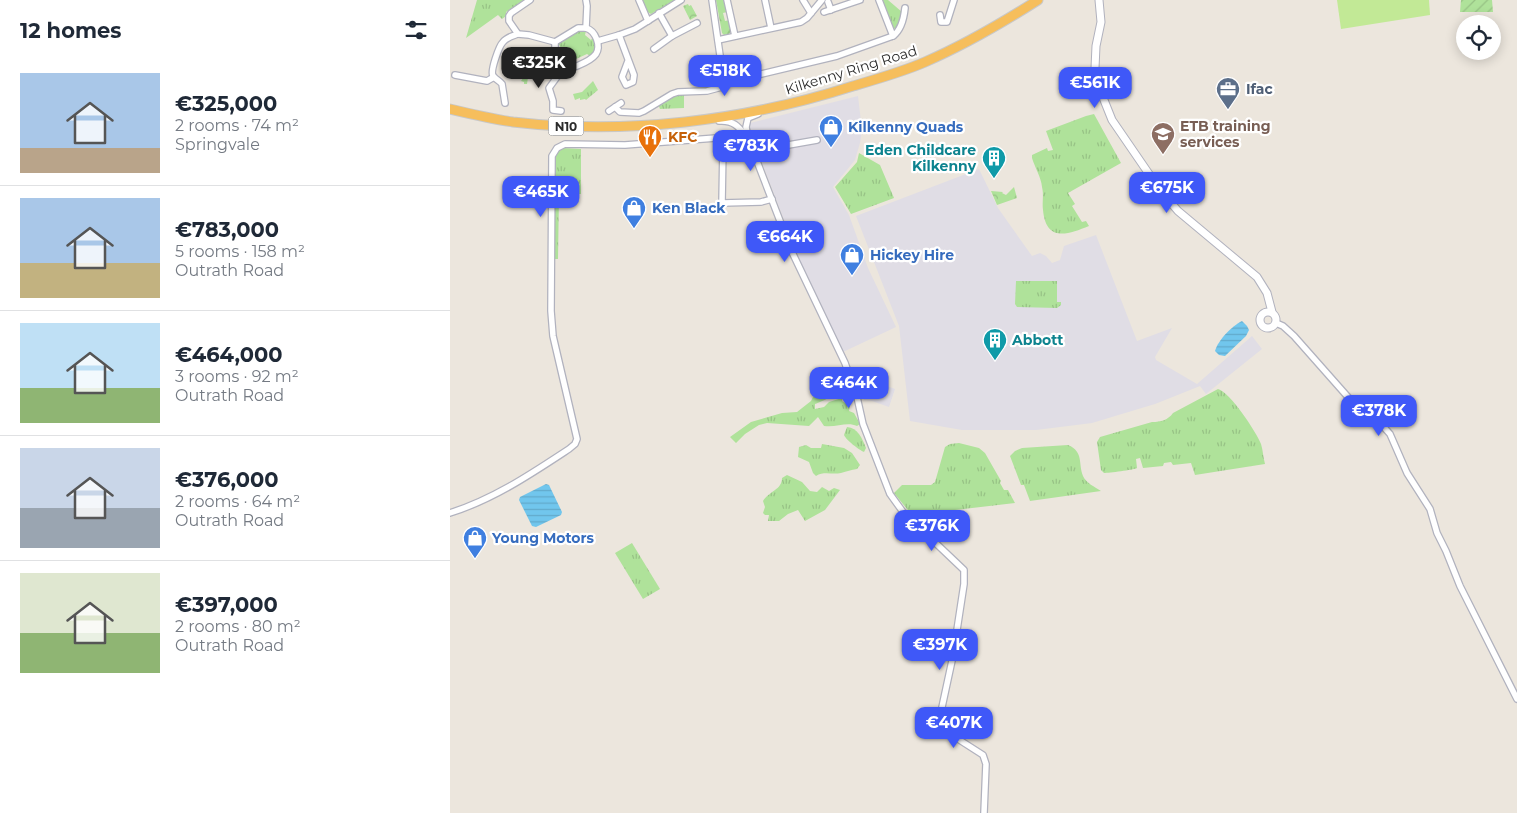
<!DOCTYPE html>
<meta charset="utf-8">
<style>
:root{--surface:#fff;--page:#f2f2f3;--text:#1f2937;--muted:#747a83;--line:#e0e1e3;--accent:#3f58f8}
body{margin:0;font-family:Montserrat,sans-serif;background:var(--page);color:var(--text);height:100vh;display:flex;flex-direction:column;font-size:19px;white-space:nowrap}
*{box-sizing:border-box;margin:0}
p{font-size:16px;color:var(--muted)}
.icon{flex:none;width:28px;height:28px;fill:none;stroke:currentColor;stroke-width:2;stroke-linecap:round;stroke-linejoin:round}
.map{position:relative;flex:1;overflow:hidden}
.panel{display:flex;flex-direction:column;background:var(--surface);width:450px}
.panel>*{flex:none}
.buttons{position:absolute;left:1006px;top:15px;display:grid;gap:10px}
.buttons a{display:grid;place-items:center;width:45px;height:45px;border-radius:50%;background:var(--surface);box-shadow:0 2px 12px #0003;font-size:25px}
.price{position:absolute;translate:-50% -42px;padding:0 11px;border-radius:10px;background:var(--accent);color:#fff;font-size:16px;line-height:32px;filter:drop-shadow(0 1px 2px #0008)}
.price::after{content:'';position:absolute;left:50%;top:30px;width:15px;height:11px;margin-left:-8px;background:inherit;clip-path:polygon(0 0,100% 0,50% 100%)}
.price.current{background:#222;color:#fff}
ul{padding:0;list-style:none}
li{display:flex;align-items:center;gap:15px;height:125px;padding:0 20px}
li+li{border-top:1px solid var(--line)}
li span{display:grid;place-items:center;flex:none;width:140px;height:100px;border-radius:0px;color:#555}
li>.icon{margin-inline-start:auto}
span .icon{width:60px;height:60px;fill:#fffc;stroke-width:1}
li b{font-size:21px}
h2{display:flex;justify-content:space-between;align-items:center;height:60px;padding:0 20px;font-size:21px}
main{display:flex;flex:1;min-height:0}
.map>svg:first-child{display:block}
</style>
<main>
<section class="panel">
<h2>12 homes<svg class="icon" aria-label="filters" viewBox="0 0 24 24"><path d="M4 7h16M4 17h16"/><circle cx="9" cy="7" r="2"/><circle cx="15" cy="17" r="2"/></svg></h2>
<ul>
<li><span style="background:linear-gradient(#a9c7e8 75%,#b9a48a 0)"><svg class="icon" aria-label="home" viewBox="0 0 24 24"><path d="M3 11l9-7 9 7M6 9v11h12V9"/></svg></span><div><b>€325,000</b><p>2 rooms · 74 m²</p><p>Springvale</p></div></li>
<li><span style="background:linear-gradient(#a9c7e8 65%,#c2b280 0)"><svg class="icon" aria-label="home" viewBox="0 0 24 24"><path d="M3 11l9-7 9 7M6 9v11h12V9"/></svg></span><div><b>€783,000</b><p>5 rooms · 158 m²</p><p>Outrath Road</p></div></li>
<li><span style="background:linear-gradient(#bfe0f5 65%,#8fb573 0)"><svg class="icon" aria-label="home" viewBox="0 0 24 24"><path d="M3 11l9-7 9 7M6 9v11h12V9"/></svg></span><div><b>€464,000</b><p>3 rooms · 92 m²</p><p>Outrath Road</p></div></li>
<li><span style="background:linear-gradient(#c9d6e8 60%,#9aa5b1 0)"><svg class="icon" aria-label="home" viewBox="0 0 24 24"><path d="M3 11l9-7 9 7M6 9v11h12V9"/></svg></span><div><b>€376,000</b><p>2 rooms · 64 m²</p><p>Outrath Road</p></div></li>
<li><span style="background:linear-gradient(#dfe7d0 60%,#8fb573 0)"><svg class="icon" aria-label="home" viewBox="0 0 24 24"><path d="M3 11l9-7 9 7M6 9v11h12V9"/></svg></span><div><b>€397,000</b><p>2 rooms · 80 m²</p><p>Outrath Road</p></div></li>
</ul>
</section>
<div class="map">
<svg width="1067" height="813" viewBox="0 0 1067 813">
<defs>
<pattern id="grass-tufts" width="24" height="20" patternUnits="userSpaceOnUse" patternTransform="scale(1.25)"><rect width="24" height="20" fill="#afe29a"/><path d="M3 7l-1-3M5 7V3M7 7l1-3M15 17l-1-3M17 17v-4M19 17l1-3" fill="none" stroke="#97c285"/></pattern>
<pattern id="forest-firs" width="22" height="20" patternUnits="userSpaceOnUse" patternTransform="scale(1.25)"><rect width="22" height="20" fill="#afe29a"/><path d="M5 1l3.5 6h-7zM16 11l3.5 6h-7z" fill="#97c285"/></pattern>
<pattern id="park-crowns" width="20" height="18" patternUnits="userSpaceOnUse" patternTransform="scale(1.25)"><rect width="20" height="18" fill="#afe29a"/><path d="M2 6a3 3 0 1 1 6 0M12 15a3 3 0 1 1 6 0" fill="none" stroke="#97c285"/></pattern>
<pattern id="garden-furrows" width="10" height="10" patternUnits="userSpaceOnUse" patternTransform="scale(1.25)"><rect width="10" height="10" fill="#afe29a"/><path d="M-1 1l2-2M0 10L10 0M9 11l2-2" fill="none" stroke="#97c285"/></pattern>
<pattern id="water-rules" width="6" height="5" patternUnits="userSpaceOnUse" patternTransform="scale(1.25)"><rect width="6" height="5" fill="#71c6ed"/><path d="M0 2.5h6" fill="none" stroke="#62aacb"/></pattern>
</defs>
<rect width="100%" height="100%" fill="#ece6dd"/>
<!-- industrial -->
<g fill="#e0dde5">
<polygon points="408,96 412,130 410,143 405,160 383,187 399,215 418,268 446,327 393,352 356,277 298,126 300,123"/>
<polygon points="529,169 548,208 582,256 590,253 596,256 602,263 610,260 614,246 646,235 687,341 722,328 705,357 706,360 747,384 802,336 812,349 756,394 750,386 705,404 642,423 586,430 512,430 460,421 449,326 406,216"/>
<polygon points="416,378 445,389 439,407 422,401 414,400 414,395 408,382"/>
</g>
<!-- grass -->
<g fill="url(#grass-tufts)">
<polygon points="27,0 74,0 56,12 56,16 52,19 48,15 16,38"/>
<polygon points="191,0 225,0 201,14 196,11"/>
<polygon points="432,0 438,0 452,12 446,29 443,28"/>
<polygon points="136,31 135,35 141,40 143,37 145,39 145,50 140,56 137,54 113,65 116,68 110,68 108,63 111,61 110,45 107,47 111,41 112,42 125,32"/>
<polygon points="73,55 76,60 72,76 68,70 70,59 72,59"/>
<path d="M 83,55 L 83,64 L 80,64 L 77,84 L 74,84 L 74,82 L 71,81 C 78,73 73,64 83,55 Z"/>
<polygon points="143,81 148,90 136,100 135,99 130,100 130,98 125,100 123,94 132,92"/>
<polygon points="234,94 234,108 210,109 208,104 224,95"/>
<path d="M 644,114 L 671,163 L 618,193 L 625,204 L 622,206 L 632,222 L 636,221 L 639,226 C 617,235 596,242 593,210 C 592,202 594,195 592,187 C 591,177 585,168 582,158 L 582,155 L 597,148 L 598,151 L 603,150 L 596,131 L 636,116 Z"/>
<polygon points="113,148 131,149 131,194 109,195 108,259 104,259 104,161 106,153"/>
<polygon points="409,153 430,165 444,198 401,214 385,187 407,162"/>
<polygon points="566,281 607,281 607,302 611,302 611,305 607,308 567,307 565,304"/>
<path d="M 392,379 L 397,380 C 394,392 376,400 365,404 L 365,409 L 374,407 L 379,402 L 392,398 L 392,401 L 400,406 L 399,411 L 404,413 L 410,424 L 407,426 C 397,421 386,428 374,426 L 368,417 L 359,426 L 317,423 L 309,425 L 295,434 L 286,443 L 280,437 L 301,422 L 332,413 L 347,412 L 361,401 L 363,397 L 371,395 Z"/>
<path d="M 768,389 C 780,392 807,433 811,444 C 813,450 813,457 815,464 L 745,475 L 741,463 L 723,465 L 721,462 L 714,463 L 713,466 L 693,468 L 690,458 L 686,459 L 687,468 C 683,470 659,473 654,473 L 651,470 L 647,442 L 650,437 L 702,422 C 711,422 718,420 723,413 Z"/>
<path d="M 397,427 C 408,428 412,438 416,448 L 414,452 C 409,450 396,440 394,435 Z"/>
<polygon points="509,443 529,448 535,453 551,481 550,483 554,490 558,490 565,503 505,510 481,532 457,509 444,493 452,485 481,485 485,482 495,447 500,444"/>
<path d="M 372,444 L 394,448 L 402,453 L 410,465 L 407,469 C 401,470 397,471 391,473 C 382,475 374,471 366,476 L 363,473 L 359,462 L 348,457 L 349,447 L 356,445 L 361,448 L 371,448 Z"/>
<path d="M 618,445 C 634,452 628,463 633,476 C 636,483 645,487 651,491 L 580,501 L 574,485 L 571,485 L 560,456 L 565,451 L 572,448 Z"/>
<path d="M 337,475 L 352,482 L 360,491 L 367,492 L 372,487 L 379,491 L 384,488 L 390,490 L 375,510 L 355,521 L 348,510 L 338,514 L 329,521 L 318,521 L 319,515 L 315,515 L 313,513 L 315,507 L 313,501 C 319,491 332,490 332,478 Z"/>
<polygon points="182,543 210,589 193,599 165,553"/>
</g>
<!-- forest -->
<polygon fill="url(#forest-firs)" points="266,0 275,0 277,12 273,13 275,21 280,20 281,31 279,34 274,35 272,33"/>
<!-- park -->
<g fill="url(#park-crowns)">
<polygon points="238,4 239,6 241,5 247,16 240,20 233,6"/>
<polygon points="564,187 567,198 547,205 541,191 553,192 552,193 556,195"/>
</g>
<!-- garden -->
<polygon fill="url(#garden-furrows)" points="1011,0 1042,0 1043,12 1010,12"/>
<!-- pitch -->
<polygon fill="#c2e996" points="887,0 979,0 980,15 891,29"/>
<!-- water -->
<g fill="url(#water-rules)">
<path d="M 792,321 L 797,326 L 799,330 L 796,336 L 775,356 L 769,355 L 765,351 C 768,340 782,326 792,321 Z"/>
<polygon points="96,484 99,485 112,512 111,515 86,527 82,526 69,500 70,497"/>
</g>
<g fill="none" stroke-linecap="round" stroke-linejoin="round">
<!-- minor casing -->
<g stroke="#b1b2be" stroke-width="8">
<g id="minor">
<polyline points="80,0 61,13 59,16 59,21 68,34 79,35 105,42"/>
<polyline points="136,0 137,6 136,28"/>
<polyline points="189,0 198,21"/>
<polyline points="277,0 285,36"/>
<polyline points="315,0 321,28"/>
<polyline points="353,0 361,13"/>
<polyline points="429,0 443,36"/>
<polyline points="378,2 381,10"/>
<polyline points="374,12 410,0"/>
<polyline points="209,13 222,36"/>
<polyline points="490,15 491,22 497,22 504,0"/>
<path d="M 128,28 C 131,28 133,28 136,28 C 146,31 151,46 146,54 C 140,62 116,72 107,70 L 105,63 L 105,42 Z"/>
<polyline points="169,35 184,75 183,82 176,85 172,77 178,61"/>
<polyline points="268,40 351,22 357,18 372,0"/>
<polyline points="148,41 169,35 185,29 231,0"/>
<polyline points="204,49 222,36 247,23"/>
<polyline points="107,70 107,77 99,88 103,101 103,110 111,111"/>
<polyline points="5,75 37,81 44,77"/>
<path d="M 303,76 L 387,56 L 443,36 C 451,30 454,18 455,8"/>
<path d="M 55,103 L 52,84 C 50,81 45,79 43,76 C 40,71 49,46 53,42 C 57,37 62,36 68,34"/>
<polyline points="165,107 170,112 189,113 194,111 222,94 228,92 257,91 272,87 274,83 262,0"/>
<polyline points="159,111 171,103"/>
<polyline points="308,114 298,118 296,127 298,138 342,252 395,363 407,397 413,424 440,494 453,512 514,570 514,584 503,656 489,721 490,726 494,730 533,755 536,764 534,813"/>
<path d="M 269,121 C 283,120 288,126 296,136"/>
<polyline points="304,151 367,140"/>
<polyline points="826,323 833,326 844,336 905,405 918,416 931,424 940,434 957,473 980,509 987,533 996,551 1010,586 1067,699"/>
<path d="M 0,513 C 44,499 81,474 119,449 L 125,444 L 127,439 L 103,336 L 101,311 L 102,156 L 107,148 L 115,144 L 175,145 L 266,138 L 272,142 L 273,146 L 272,203 L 311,202 L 322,199"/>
</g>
</g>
<!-- tertiary casing -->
<g stroke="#b1b2be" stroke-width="9">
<g id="tertiary">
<polyline points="649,0 651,22 646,46 645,68 650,90 662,120 710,190 728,211 807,277 817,293 822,312"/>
<circle cx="818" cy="320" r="8"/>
</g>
</g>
<!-- trunk casing -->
<g stroke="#c8c8c8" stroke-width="11">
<path id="trunk" d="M 0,109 C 21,114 42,119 63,122 C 177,135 294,121 403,86 C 427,79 452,72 475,62 C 514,45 552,23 588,0"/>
</g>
<!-- minor -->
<use href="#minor" stroke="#fff" stroke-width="5.5"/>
<!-- tertiary -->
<use href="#tertiary" stroke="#fff" stroke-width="7"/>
<!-- trunk -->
<use href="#trunk" stroke="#f6be5c" stroke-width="9"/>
</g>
<!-- icons -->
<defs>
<g id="office-pin" transform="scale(1.25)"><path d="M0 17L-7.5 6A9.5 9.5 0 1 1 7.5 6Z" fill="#5c6f8a" stroke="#fff"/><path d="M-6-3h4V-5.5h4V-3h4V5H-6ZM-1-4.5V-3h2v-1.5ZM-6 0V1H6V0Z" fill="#fff"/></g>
<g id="shop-pin" transform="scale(1.25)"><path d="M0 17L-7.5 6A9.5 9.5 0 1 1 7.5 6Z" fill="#3f7fe0" stroke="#fff"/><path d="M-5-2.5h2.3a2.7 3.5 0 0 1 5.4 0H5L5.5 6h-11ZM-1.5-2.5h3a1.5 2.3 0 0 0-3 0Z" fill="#fff"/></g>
<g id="university-pin" transform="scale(1.25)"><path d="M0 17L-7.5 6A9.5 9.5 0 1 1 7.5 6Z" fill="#8d6e63" stroke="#fff"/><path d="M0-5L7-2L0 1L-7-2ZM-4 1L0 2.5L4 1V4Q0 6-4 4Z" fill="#fff"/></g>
<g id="restaurant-pin" transform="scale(1.25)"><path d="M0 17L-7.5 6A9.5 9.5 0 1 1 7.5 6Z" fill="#e8710a" stroke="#fff"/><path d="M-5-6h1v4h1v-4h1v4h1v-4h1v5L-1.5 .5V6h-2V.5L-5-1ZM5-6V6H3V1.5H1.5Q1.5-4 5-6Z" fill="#fff"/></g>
<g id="building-pin" transform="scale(1.25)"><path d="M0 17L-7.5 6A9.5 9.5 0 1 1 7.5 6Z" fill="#0f9aa8" stroke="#fff"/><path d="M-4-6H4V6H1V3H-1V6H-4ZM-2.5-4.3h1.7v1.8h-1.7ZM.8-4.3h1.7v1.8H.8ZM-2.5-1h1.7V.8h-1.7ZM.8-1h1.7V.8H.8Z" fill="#fff"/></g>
</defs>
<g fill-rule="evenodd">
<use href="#office-pin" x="778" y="89"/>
<use href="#shop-pin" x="381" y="127"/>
<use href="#university-pin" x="713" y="134"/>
<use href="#restaurant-pin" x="200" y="137"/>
<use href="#building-pin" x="544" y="158"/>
<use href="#shop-pin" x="184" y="208"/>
<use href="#shop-pin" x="402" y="255"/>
<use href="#building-pin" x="545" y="340"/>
<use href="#shop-pin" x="25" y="538"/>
</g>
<g text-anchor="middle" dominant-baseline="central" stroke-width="4.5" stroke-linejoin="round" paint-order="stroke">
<!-- shield labels -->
<rect fill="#fff" stroke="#6b6b6b" stroke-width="1" x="98.5" y="116.5" width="35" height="19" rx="4"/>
<g font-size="12" font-weight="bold" fill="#2b2b2b">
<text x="116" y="126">N10</text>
</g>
<!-- street labels -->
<g font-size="14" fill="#2b2b2b" stroke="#fff">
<text transform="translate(401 70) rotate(-17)">Kilkenny Ring Road</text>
</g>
<!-- service labels -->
<g font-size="14" font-weight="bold" fill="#4e5e75" stroke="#fff" text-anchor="start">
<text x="796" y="89">Ifac</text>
</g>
<!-- education labels -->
<g font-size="14" font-weight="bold" fill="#785e54" stroke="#fff" text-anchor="start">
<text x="730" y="126">ETB training<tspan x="730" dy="16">services</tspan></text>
</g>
<!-- shop labels -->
<g font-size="14" font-weight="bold" fill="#366cbe" stroke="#fff" text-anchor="start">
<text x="398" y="127">Kilkenny Quads</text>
<text x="202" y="208">Ken Black</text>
<text x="420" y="255">Hickey Hire</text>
<text x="42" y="538">Young Motors</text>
</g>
<!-- food labels -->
<g font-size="14" font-weight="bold" fill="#c56008" stroke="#fff" text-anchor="start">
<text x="218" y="137">KFC</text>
</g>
<!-- culture labels -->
<g font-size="14" font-weight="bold" fill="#0d838f" stroke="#fff" text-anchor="end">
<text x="526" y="150">Eden Childcare<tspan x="526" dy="16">Kilkenny</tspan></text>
<text x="562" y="340" text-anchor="start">Abbott</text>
</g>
</g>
</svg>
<div class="buttons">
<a><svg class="icon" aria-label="locate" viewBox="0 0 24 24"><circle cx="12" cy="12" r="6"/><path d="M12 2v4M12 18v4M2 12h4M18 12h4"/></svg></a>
</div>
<b class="price current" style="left:89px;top:89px">€325K</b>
<b class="price" style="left:275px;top:97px">€518K</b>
<b class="price" style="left:645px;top:109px">€561K</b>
<b class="price" style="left:301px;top:172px">€783K</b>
<b class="price" style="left:717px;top:214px">€675K</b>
<b class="price" style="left:91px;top:218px">€465K</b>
<b class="price" style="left:335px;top:263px">€664K</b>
<b class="price" style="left:399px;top:409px">€464K</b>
<b class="price" style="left:929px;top:437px">€378K</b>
<b class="price" style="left:482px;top:552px">€376K</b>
<b class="price" style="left:490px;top:671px">€397K</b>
<b class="price" style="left:504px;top:749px">€407K</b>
</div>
</main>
